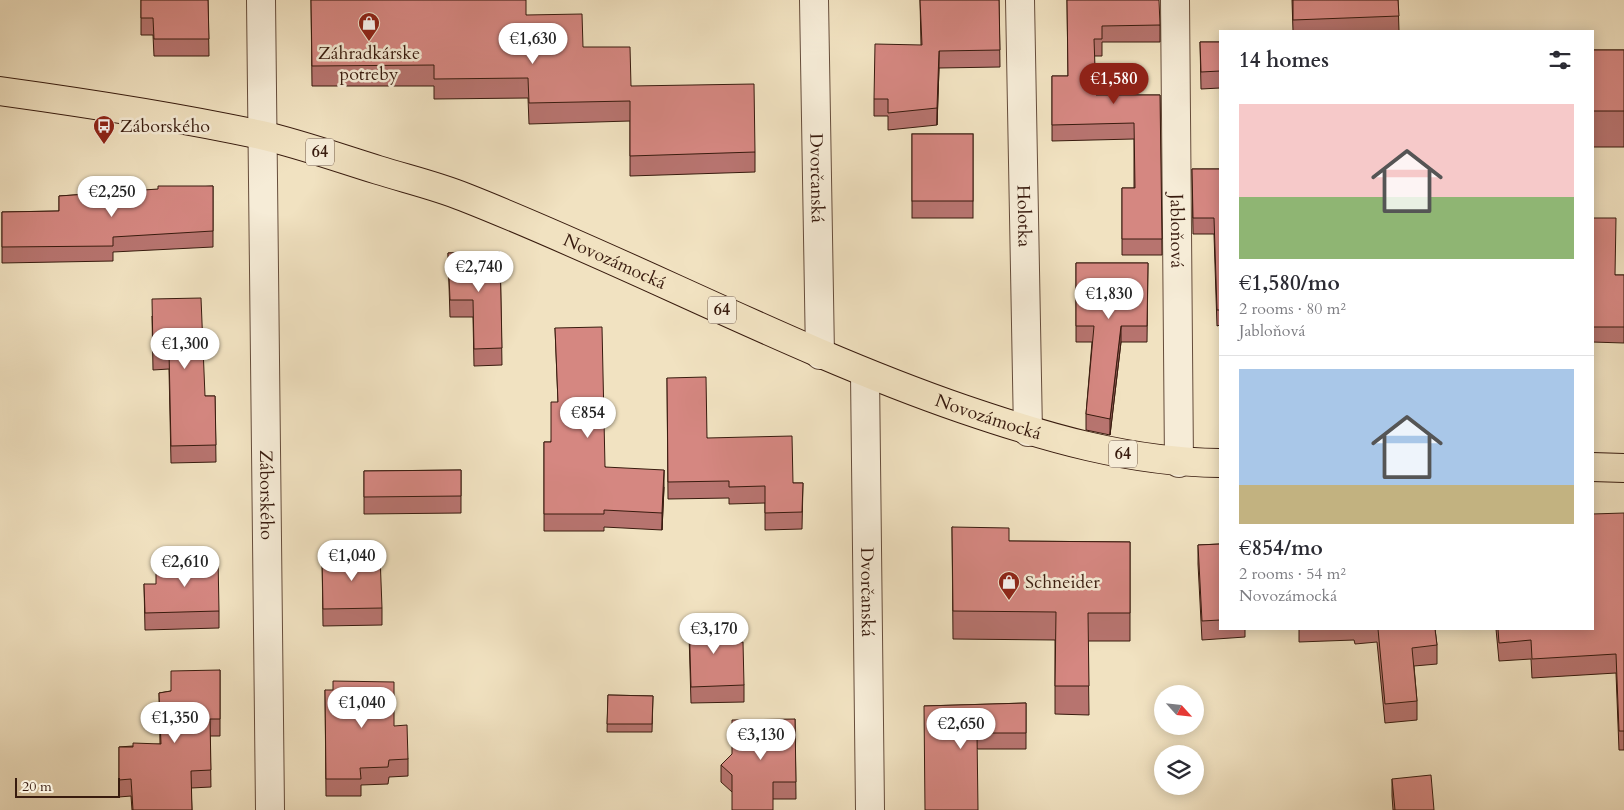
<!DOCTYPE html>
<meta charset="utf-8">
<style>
:root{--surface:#fff;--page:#f2f2f3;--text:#2b2b33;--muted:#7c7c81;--line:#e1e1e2;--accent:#8f2418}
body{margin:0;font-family:Cardo,serif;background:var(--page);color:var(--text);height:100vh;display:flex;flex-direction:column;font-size:19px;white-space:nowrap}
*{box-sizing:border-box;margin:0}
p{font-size:16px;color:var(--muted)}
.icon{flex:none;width:28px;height:28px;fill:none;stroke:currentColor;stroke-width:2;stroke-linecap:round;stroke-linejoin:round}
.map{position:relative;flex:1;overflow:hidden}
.panel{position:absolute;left:1219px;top:30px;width:375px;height:600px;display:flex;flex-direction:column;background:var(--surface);border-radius:0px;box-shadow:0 2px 12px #0003}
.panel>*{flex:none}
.needle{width:32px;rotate:117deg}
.tools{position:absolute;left:1154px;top:685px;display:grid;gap:10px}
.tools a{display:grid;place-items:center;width:50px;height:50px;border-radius:50%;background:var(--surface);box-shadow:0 2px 12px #0003;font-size:25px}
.scale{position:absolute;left:15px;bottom:12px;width:105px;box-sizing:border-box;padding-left:5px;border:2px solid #381b0e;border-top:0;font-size:14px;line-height:18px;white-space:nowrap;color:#381b0e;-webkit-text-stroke:4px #f6ecd7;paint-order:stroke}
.price{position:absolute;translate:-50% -42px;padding:0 11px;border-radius:18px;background:#fff;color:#222;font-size:16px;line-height:32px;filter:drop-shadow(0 1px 2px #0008)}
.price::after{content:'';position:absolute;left:50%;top:30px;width:15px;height:11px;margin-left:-8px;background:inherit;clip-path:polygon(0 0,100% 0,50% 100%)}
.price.selected{background:var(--accent);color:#fff}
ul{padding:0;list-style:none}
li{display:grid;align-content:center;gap:10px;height:265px;padding:0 20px}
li+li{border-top:1px solid var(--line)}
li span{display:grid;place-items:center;height:155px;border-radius:0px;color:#555}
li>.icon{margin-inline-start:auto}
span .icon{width:90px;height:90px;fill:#fffc;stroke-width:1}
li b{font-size:21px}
h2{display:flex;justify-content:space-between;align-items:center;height:60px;padding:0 20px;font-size:21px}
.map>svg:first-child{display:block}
</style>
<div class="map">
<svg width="1624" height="810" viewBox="0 0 1624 810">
<rect width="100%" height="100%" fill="#f1e2c1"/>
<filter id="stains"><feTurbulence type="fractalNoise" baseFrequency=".004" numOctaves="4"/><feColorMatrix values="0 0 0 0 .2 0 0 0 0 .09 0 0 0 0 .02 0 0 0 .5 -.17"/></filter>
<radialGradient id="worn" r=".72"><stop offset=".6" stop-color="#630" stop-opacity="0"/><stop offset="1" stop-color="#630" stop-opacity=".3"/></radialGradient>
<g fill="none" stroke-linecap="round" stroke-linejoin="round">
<!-- street casing -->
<g stroke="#664d3b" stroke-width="30">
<g id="street">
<path id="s1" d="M 261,0 L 270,810"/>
<path id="s2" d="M 814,0 L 820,355"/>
<path id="s3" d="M 1020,0 L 1028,432"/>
<path id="s4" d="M 1175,0 L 1179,463"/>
<path id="s5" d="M 865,374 L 870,810"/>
</g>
</g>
<!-- primary casing -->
<g stroke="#381b0e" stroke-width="30">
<g id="primary">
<path id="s6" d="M 0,91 C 87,103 174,116 261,135 C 300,144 339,158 378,170 C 407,179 437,186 464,197 C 632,263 792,350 963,409 C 1048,438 1129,462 1220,463"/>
<polyline points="1592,467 1624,468"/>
</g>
</g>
<!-- street -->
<use href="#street" stroke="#f6ecd7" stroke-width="28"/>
<!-- primary -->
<use href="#primary" stroke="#f1e2c1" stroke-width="28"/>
</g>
<!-- wall -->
<g fill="#b7746f" stroke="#381b0e">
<polygon points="141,0 208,0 209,56 154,56 153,35 141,35"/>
<polygon points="311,0 526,15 583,47 631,86 755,152 755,172 630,176 630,121 529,124 528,98 434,99 434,86 312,86"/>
<polygon points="920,0 999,0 1000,67 939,68 937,125 888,130 888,116 874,116 874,99 921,45"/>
<polygon points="1067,0 1160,25 1160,42 1102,42 1102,56 1094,56 1096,95 1160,95 1162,255 1122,255 1122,188 1134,188 1134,139 1052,141 1052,76 1068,76"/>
<polygon points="1292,0 1398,0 1399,31 1293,31"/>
<polygon points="1200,42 1220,42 1220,88 1201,89"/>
<rect x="1592" y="50" width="32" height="97"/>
<rect x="912" y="134" width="61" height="84"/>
<polygon points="1192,169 1220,169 1220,325 1217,326 1214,234 1193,234"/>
<polygon points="213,186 213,247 113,252 113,261 2,263 2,212 59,211 59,196"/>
<polygon points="1592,218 1615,275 1624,275 1624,343 1592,342"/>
<polygon points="500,252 502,365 474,366 473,317 450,317 448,253"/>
<polygon points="1076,263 1148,263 1147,342 1121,342 1110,435 1086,430 1086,414 1092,342 1076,342"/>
<polygon points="152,316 205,396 215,396 216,462 171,463 169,369 153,370"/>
<polygon points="555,328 605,467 664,487 662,530 604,527 604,531 544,531 544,442 551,442 558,402"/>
<polygon points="667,378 707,438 793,483 803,483 802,529 765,530 765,503 729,504 729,498 668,499"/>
<polygon points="461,470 461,513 364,514 364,471"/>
<polygon points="1624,513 1624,750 1619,750 1616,673 1532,678 1531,659 1499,661 1496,629 1592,629"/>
<polygon points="952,527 1009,541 1130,542 1130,641 1088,641 1089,715 1055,714 1055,640 953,639"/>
<polygon points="1220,544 1220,629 1245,629 1245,637 1202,640 1198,564 1198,545"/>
<polygon points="322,556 382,608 382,625 323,626"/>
<polygon points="144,584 219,611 219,628 145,630"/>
<polygon points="1299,629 1435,629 1437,645 1437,664 1414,666 1417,701 1417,720 1385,723 1377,642 1355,644 1354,640 1299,642"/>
<polygon points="689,634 725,643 744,685 744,702 691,703"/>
<polygon points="220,670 220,736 210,736 211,787 191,788 192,810 132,810 131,796 119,797 119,747 160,744 159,693 171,691"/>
<polygon points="325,690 394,726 408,759 408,776 389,777 388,784 361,785 361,796 326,796"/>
<polygon points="608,695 653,696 652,732 607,732"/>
<polygon points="1026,703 1026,749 978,749 924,706"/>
<polygon points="795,719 796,799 773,799 732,792 721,782 721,765"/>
<polygon points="1392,779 1434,810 1393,810 1392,796"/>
</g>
<!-- shaded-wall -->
<g fill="#955e5a" stroke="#381b0e">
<polygon points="939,51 939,68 937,125 937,108"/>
<polygon points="1121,326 1121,342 1110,435 1110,419"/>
<polygon points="664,470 664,487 662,530 662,513"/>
</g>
<!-- building -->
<g fill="#d58781" stroke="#381b0e">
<polygon points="141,0 208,0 209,39 154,39 153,18 141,18"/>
<polygon points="311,0 526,0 526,15 582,14 583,47 630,47 631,86 754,84 755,152 630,156 630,101 529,103 528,78 434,79 434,65 312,66"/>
<polygon points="920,0 999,0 1000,50 939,51 937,108 888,113 888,99 874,99 875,44 922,45"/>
<polygon points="1067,0 1159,0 1160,25 1102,26 1102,39 1094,39 1096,95 1160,95 1162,239 1122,239 1122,188 1135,188 1134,123 1052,125 1052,76 1068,76"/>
<polygon points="1293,0 1398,0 1399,16 1293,20"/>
<polygon points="1200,42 1220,42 1220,71 1201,72"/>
<rect x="1592" y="50" width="32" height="61"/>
<rect x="912" y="134" width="61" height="67"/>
<polygon points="1192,169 1220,169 1220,310 1217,310 1214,218 1193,218"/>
<polygon points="158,186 213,186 213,231 113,237 113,246 2,247 2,212 59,211 59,196 158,189"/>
<polygon points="1592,218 1616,218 1615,275 1624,275 1624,327 1592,327"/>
<polygon points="500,252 502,348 474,349 473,300 450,300 448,253"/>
<polygon points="1076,263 1148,263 1147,326 1121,326 1110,419 1086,414 1094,326 1076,326"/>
<polygon points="201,298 205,396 215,396 216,445 171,446 169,352 153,353 152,299"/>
<polygon points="602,327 605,467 664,470 662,513 604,510 604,514 544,514 544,442 551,442 551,402 558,402 555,328"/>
<polygon points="706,377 707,438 792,436 793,483 803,483 802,512 765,513 765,486 729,487 729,481 668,482 667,378"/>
<polygon points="461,470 461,496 364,497 364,471"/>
<polygon points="1624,513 1624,731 1619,731 1616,654 1532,659 1531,640 1499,643 1498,629 1592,629 1592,514"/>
<polygon points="952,527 1009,528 1009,541 1130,542 1130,613 1088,613 1089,686 1055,686 1056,612 953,611"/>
<polygon points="1220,544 1220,620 1202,621 1198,545"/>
<polygon points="380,555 382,608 323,609 322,556"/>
<polygon points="218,558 219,611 145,613 144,584 156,584 156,567 172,567 172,560"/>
<polygon points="689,617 724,617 725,643 743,642 744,685 691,687"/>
<polygon points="1378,629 1435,629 1437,645 1412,648 1417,701 1385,704"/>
<polygon points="220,670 220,719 210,719 211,770 191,771 192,810 133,810 131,779 119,780 119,747 133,747 133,743 161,744 159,693 171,691 171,671"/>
<polygon points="333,681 394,682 394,726 407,725 408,759 389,760 388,767 360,768 361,779 326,779 325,690 333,690"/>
<polygon points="608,695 653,696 652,724 607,724"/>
<polygon points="1026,703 1026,733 977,733 978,810 925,810 924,706"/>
<polygon points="795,719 796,782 773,782 773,810 732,810 732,775 721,765 732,754 732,720"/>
<polygon points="1431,775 1434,810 1395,810 1392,779"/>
</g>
<!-- icons -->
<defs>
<g id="shop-pin" transform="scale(1.125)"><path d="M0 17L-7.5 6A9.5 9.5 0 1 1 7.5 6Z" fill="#8f2418" stroke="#f6ecd7"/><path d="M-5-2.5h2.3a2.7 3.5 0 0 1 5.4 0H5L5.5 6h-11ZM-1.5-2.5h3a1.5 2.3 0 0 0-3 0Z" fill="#fff"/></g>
<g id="bus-pin" transform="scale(1.125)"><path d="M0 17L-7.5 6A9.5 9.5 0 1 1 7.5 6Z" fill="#8f2418" stroke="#f6ecd7"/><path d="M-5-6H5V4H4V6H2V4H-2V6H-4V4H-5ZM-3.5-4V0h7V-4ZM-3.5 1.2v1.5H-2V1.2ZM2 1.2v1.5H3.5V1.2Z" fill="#fff"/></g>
</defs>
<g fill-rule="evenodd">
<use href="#shop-pin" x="369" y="23"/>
<use href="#bus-pin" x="104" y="126"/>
<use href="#shop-pin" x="1009" y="582"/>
</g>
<g text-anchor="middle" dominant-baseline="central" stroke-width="5" stroke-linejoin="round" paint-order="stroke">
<!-- shield labels -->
<g fill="#f6ecd7" stroke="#715a4a" stroke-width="1">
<rect x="306" y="138.5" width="28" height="27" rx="4"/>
<rect x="708" y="296.5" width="28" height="27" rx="4"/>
<rect x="1109" y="440.5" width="28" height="27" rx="4"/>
</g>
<g font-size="16" font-weight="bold" fill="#381b0e">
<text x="320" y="152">64</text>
<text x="722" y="310">64</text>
<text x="1123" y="454">64</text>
</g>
<!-- poi labels -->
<g font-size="18" fill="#381b0e" stroke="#f6ecd7" text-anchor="start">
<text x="369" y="53" text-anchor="middle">Záhradkárske<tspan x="369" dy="21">potreby</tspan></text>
<text x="120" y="126">Záborského</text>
<text x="1025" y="582">Schneider</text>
</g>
<!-- street labels -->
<g font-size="18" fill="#381b0e" stroke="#f6ecd7">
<text stroke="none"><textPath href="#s2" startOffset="178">Dvorčanská</textPath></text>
<text stroke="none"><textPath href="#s3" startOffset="216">Holotka</textPath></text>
<text stroke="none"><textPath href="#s4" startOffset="231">Jabloňová</textPath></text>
<text stroke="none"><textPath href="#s6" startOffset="641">Novozámocká</textPath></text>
<text stroke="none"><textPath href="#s6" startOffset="1046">Novozámocká</textPath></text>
<text stroke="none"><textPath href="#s1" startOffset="495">Záborského</textPath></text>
<text stroke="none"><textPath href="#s5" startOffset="218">Dvorčanská</textPath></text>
</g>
</g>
<rect width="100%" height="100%" filter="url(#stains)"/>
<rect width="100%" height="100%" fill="url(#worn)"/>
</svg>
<div class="tools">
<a><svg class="needle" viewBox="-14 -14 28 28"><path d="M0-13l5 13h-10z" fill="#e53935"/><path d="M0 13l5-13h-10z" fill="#7c7c81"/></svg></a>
<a><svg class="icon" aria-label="layers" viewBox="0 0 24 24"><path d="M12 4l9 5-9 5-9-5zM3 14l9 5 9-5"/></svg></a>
</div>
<div class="scale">20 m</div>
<b class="price" style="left:533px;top:65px">€1,630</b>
<b class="price selected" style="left:1114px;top:105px">€1,580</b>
<b class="price" style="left:112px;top:218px">€2,250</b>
<b class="price" style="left:479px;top:293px">€2,740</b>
<b class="price" style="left:1109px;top:320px">€1,830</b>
<b class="price" style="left:185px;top:370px">€1,300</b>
<b class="price" style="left:588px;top:439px">€854</b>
<b class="price" style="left:352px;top:582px">€1,040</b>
<b class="price" style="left:185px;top:588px">€2,610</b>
<b class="price" style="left:714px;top:655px">€3,170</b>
<b class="price" style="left:362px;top:729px">€1,040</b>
<b class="price" style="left:175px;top:744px">€1,350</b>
<b class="price" style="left:961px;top:750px">€2,650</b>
<b class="price" style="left:761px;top:761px">€3,130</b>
<section class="panel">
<h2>14 homes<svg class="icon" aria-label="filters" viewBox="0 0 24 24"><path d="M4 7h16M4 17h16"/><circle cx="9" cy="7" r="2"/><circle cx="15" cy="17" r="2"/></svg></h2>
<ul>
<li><span style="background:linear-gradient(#f6c9c9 60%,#8fb573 0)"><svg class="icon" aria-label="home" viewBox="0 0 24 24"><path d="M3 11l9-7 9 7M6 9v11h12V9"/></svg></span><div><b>€1,580/mo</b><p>2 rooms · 80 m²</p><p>Jabloňová</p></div></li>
<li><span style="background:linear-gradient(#a9c7e8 75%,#c2b280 0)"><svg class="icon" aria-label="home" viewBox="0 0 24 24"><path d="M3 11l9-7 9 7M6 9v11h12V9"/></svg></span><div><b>€854/mo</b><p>2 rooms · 54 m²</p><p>Novozámocká</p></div></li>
</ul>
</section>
</div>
